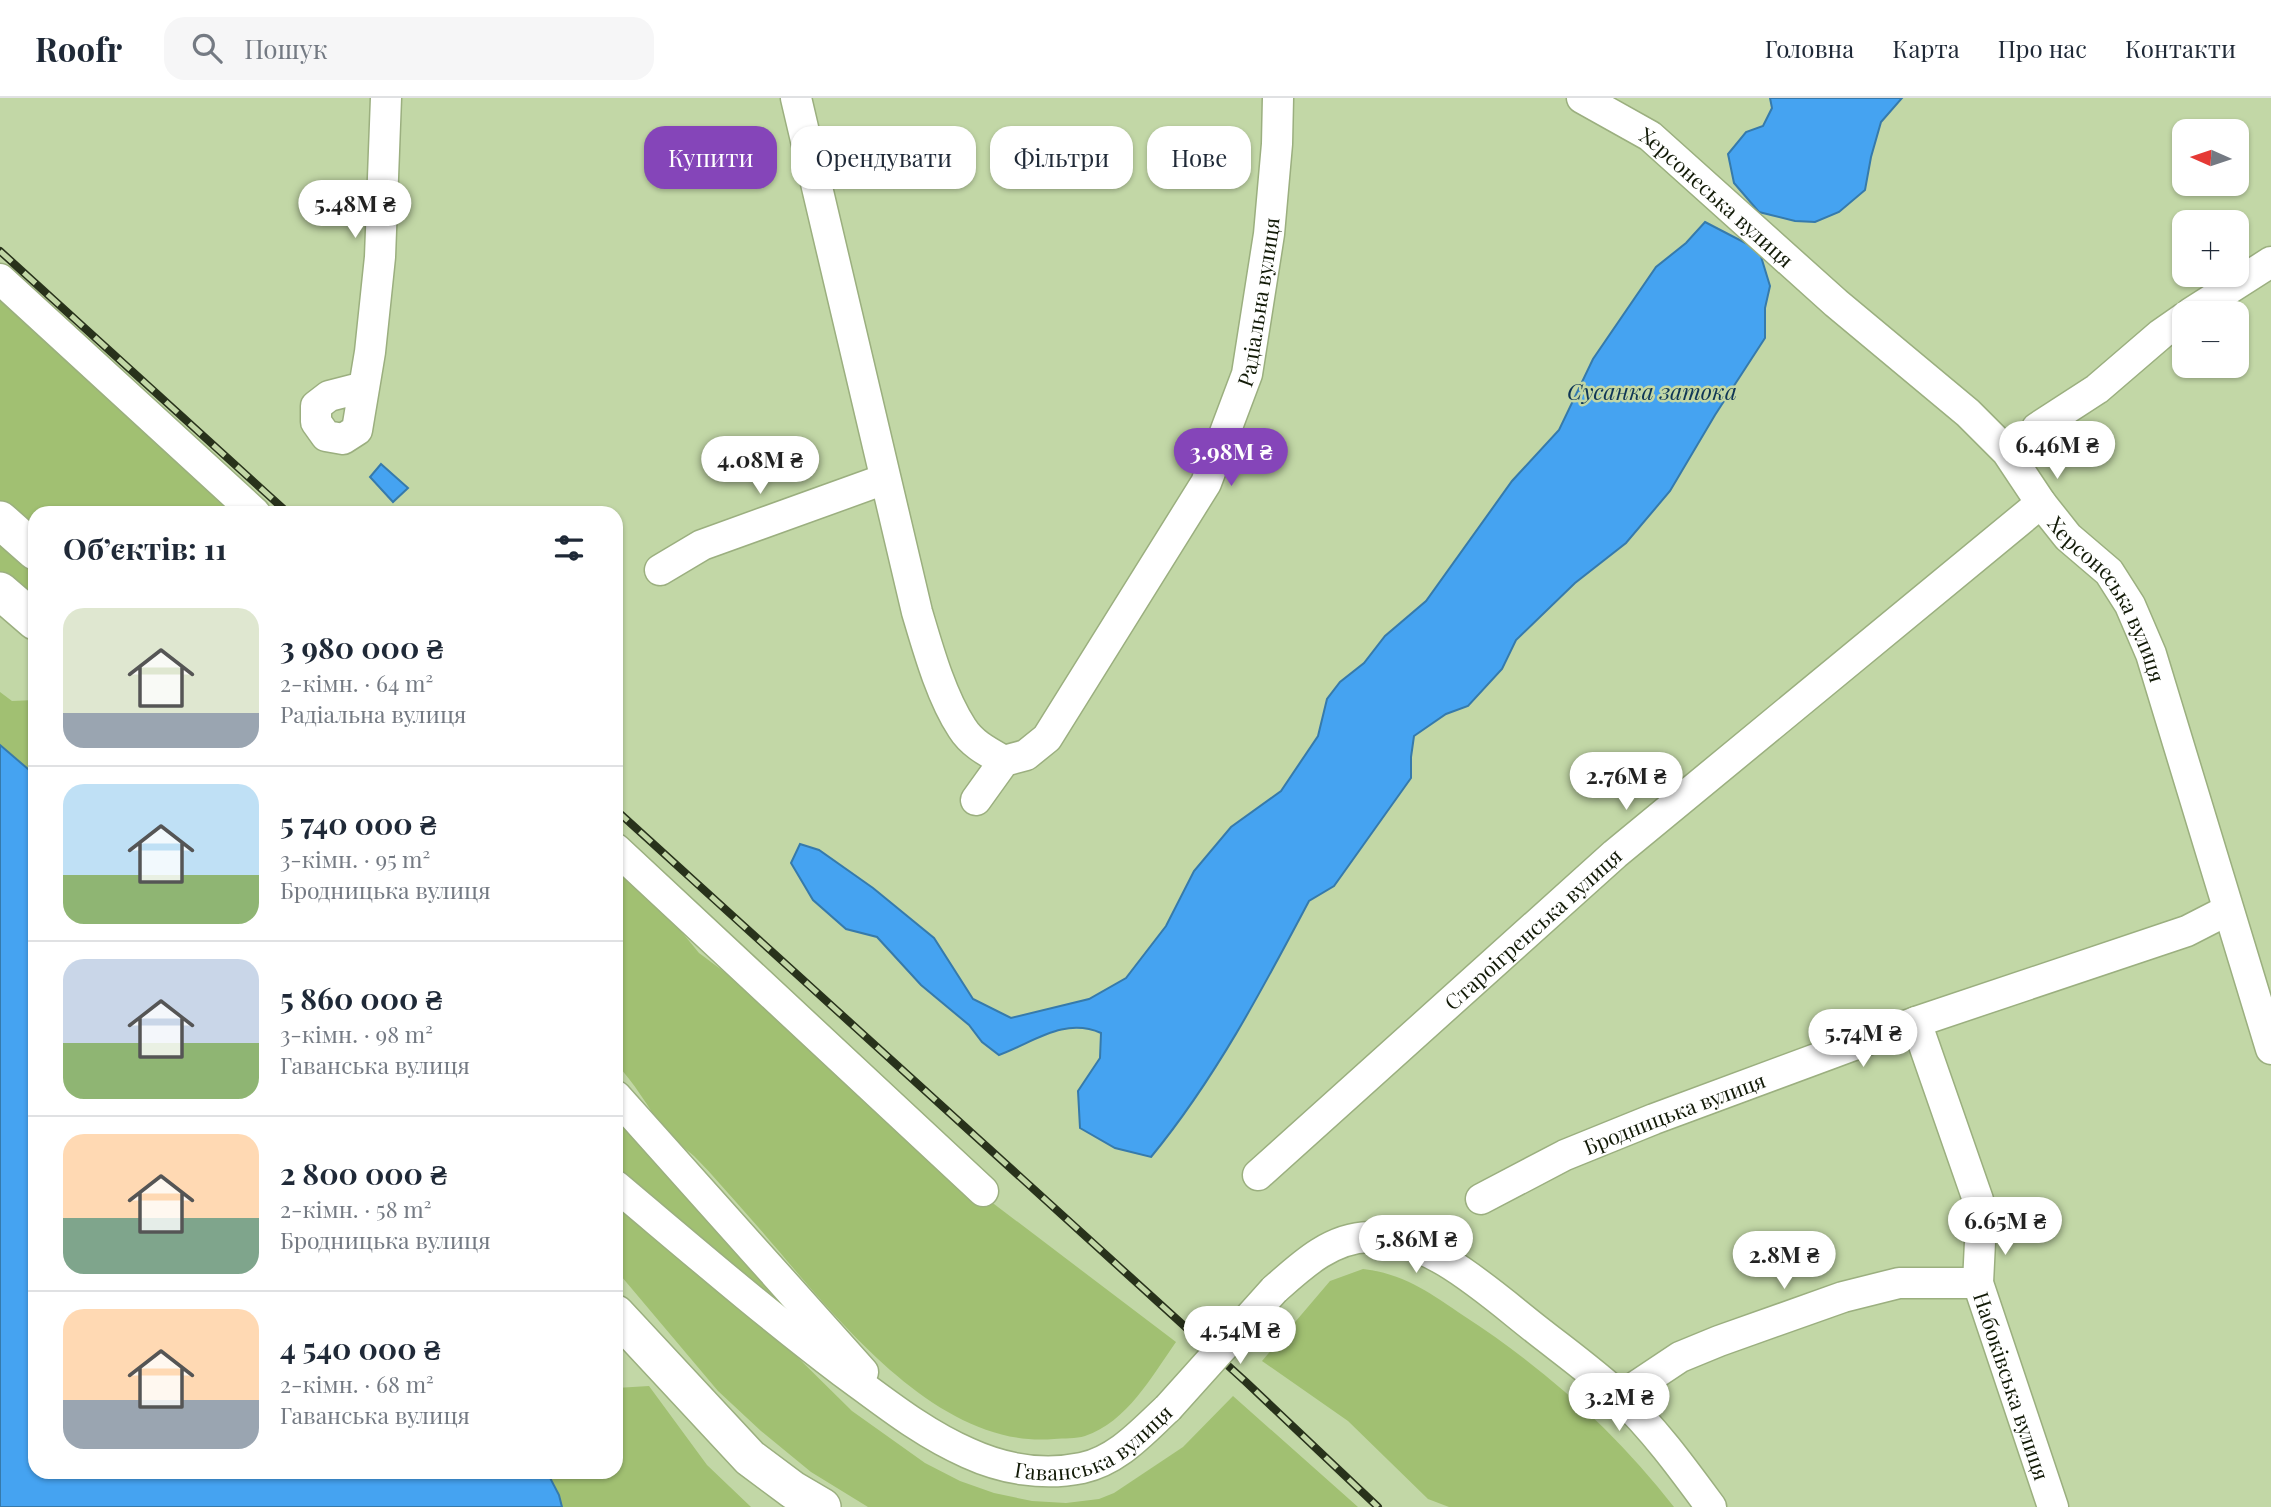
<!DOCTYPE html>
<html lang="uk">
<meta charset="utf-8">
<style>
:root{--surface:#fff;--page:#f6f6f7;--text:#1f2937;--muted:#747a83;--line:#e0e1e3;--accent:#8545b9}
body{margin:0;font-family:"Playfair Display",serif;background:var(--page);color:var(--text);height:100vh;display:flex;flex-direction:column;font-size:26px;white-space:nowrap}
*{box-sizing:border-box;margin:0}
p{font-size:23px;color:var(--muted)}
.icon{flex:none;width:38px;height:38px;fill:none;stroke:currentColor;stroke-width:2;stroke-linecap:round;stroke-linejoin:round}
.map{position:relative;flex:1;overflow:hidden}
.side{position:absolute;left:28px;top:408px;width:595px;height:973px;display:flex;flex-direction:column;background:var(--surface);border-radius:21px;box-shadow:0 2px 5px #0004}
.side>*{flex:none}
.hud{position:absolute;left:644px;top:28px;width:665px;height:63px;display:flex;gap:14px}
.needle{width:46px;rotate:273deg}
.tools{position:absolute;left:2172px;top:21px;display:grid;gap:14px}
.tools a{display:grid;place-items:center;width:77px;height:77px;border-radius:14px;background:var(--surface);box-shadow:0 2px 5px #0004;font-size:35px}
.price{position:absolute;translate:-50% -60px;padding:0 16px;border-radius:24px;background:#fff;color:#222;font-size:23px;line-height:46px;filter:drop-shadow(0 2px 4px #0008)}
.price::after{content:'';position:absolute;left:50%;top:42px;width:21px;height:16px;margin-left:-10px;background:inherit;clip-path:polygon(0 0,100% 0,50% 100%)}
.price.selected{background:var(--accent);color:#fff}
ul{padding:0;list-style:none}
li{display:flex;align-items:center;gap:21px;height:175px;padding:0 35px}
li+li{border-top:2px solid var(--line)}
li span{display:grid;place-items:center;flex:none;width:196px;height:140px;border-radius:21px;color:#555}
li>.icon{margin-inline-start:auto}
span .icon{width:84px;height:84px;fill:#fffc;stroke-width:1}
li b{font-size:30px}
h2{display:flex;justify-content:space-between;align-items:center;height:84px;padding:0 35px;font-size:30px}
.tag{padding:0 24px;border-radius:21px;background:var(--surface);box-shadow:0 2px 5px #0004;font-size:24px;line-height:63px}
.tag.selected{background:var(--accent);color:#fff}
header{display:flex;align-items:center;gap:42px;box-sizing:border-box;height:98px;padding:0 35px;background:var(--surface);border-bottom:2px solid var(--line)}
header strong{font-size:33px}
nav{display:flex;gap:38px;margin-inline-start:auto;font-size:24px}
.search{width:490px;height:63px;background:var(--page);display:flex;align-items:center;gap:18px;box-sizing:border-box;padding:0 24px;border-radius:21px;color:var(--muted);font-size:26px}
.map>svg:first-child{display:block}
</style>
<header>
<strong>Roofr</strong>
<div class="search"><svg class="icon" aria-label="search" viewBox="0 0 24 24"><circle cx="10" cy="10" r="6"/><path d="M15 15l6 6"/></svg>Пошук</div>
<nav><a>Головна</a><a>Карта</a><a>Про нас</a><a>Контакти</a></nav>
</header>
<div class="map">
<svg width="2271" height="1409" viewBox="0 0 2271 1409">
<rect width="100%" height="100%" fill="#c2d7a6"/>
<!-- green -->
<g fill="#a1c072">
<polygon points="0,191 244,415 35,415 35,438 0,408"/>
<polygon points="0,440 35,470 35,507 0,476"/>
<polygon points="0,594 12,603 35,602 35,677 0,647"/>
<path d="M 616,761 L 640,783 L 699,855 L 774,911 L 973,1090 L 1176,1244 C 1152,1278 1127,1324 1085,1338 C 1076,1341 1064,1340 1054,1341 C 930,1352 824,1203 751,1121 C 732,1100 714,1078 694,1058 C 684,1049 671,1041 663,1030 C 647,1008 635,985 616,966 Z"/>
<polygon points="616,1016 797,1218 795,1220 616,1073"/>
<polygon points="616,1106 778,1240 852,1313 925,1365 960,1383 994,1395 1032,1403 1066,1405 1099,1401 1114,1395 1183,1349 1233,1298 1358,1409 868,1409 811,1374 761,1333 718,1293 616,1172"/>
<path d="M 1363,1171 C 1405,1176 1430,1195 1464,1218 C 1544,1270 1616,1334 1674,1409 L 1449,1409 L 1428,1401 L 1348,1323 L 1262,1263 L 1330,1183 Z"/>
<polygon points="649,1288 707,1367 751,1409 562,1409 559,1397 547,1374 616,1374 616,1290"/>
</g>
<!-- water -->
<g fill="#45a3f1" stroke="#367aab" stroke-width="2">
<polygon points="1770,0 1902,0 1881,24 1871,59 1865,92 1839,114 1815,124 1795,123 1759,114 1734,85 1728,56 1746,34 1763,28 1772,10"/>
<path d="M 1705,124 L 1759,152 L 1770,188 L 1765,210 L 1765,240 L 1715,317 L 1670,393 L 1626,445 L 1575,485 L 1516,542 L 1502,571 L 1468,608 L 1446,616 L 1414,638 L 1411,659 L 1411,680 L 1334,788 L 1309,803 C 1262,892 1215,981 1151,1059 L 1115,1050 L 1080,1030 L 1078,993 L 1100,960 L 1101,935 C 1064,919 1034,944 999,957 L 982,944 L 969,927 L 921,887 L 877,839 L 846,831 L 813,802 L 791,765 L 800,746 L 819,752 L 873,790 L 934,840 L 973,901 L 1011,920 L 1089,901 L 1126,880 L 1166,828 L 1194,773 L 1231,729 L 1281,693 L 1318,638 L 1327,601 L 1340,584 L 1364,565 L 1385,538 L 1426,503 L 1512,383 L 1559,332 L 1593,261 L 1656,169 L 1686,145 Z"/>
<polygon points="381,366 408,390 393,404 370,379"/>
<polygon points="0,647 35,677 35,1374 547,1374 559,1397 562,1409 0,1409"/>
</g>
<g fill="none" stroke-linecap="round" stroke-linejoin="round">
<!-- minor casing -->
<g stroke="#9baf7f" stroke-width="33">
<g id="minor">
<path d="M 796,0 L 917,514 C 928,551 941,598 962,630 C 972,646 988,654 1004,663"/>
<path id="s1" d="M 1582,0 L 1650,38 L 1836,205 L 1968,315 L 2007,354 L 2041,405 L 2068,439 L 2109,474 L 2130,507 L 2151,556 L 2271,951"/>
<polyline points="0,181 255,415"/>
<polyline points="2191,215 2271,164"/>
<polyline points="364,289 329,298 316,308 316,324 326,338 343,341 357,332 370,254 380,159 386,0"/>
<polyline points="2037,330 2097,291 2161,236 2184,220"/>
<polyline points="660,472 702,447 885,381"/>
<path id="s2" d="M 976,702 L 1004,663 L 1026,657 L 1047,640 L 1206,385 L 1247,276 L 1269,136 L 1277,46 L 1278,0"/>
<polyline points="616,751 983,1093"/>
<path id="s3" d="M 1916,924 L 1978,1102 L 1980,1144 L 1978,1185 L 2053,1409"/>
<polyline points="616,998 863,1274"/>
<path id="s4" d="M 1258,1077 L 1615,756 L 2041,405"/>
<path id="s5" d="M 616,1088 C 691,1151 765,1215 843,1274 C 883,1303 922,1335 968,1355 C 1003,1371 1043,1378 1082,1370 C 1118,1362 1142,1334 1168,1310"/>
<path id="s6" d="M 1481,1101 L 1565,1057 L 1654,1021 L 1916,924 L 2187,833 L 2228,812"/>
<path d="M 1274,1192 C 1301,1168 1330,1140 1369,1139 C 1429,1137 1492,1197 1537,1232 C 1565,1254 1594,1275 1620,1299 C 1654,1331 1683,1371 1711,1409"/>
<polyline points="1620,1299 1680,1259 1719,1243 1843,1199 1899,1185 1978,1185"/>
</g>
</g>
<!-- major casing -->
<g stroke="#9baf7f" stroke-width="40">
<g id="major">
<polyline points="0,422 35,453"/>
<polyline points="0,493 35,523"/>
<polyline points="616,1216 750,1360 793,1392 822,1409"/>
</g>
</g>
<!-- minor -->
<use href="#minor" stroke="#fff" stroke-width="30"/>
<!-- major -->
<use href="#major" stroke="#fff" stroke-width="37"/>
<!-- rail casing -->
<g stroke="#28321b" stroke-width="8">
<g id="rail">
<polyline points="0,153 288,415"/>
<polyline points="616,712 1246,1284 1378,1409"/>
</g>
</g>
<!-- rail -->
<use href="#rail" stroke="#c2d7a6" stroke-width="5" stroke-dasharray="16" stroke-linecap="butt"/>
<!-- minor-bridge casing -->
<g stroke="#9baf7f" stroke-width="33" stroke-linecap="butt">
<polyline id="minor-bridge" points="1168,1310 1274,1192"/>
</g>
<!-- minor-bridge -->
<use href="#minor-bridge" stroke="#fff" stroke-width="30"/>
</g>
<g text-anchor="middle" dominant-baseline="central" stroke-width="5" stroke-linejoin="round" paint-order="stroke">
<!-- street labels -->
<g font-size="21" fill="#121a07" stroke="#c2d7a6">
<text stroke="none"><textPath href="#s1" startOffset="168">Херсонеська вулиця</textPath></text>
<text stroke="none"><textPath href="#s2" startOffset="588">Радіальна вулиця</textPath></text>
<text stroke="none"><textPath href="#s1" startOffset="735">Херсонеська вулиця</textPath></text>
<text stroke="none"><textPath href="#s4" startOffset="369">Староігренська вулиця</textPath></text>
<text stroke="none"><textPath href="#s6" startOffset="212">Бродницька вулиця</textPath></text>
<text stroke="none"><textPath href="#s3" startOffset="380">Набоківська вулиця</textPath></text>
<text stroke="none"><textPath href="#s5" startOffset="579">Гаванська вулиця</textPath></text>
</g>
<!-- water labels -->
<g font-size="23" font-style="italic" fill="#0f3655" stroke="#c2d7a6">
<text x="1652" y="292">Сусанка затока</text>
</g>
</g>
</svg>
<div class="tools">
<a><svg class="needle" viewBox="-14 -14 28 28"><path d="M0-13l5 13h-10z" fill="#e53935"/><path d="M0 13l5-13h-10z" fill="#747a83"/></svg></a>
<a>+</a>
<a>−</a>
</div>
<b class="price" style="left:355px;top:142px">5.48M ₴</b>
<b class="price" style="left:2057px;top:383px">6.46M ₴</b>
<b class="price selected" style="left:1231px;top:390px">3.98M ₴</b>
<b class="price" style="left:760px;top:398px">4.08M ₴</b>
<b class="price" style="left:1626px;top:714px">2.76M ₴</b>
<b class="price" style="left:1863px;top:971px">5.74M ₴</b>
<b class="price" style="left:2005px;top:1159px">6.65M ₴</b>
<b class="price" style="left:1416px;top:1177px">5.86M ₴</b>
<b class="price" style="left:1784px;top:1193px">2.8M ₴</b>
<b class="price" style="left:1240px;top:1268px">4.54M ₴</b>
<b class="price" style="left:1619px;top:1335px">3.2M ₴</b>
<div class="hud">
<a class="tag selected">Купити</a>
<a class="tag">Орендувати</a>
<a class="tag">Фільтри</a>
<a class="tag">Нове</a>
</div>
<section class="side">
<h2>Об’єктів: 11<svg class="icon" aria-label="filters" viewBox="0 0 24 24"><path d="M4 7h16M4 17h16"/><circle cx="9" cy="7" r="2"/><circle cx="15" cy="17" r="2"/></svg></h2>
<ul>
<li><span style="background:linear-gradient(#dfe7d0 75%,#9aa5b1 0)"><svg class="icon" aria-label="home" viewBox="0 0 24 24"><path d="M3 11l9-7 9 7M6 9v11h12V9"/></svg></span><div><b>3 980 000 ₴</b><p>2-кімн. · 64 m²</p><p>Радіальна вулиця</p></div></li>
<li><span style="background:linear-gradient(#bfe0f5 65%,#8fb573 0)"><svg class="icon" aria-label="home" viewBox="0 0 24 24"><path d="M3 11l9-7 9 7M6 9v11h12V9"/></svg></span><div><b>5 740 000 ₴</b><p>3-кімн. · 95 m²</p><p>Бродницька вулиця</p></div></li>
<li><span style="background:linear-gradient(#c9d6e8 60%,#8fb573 0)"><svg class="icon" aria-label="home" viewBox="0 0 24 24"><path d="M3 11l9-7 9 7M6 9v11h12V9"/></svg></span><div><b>5 860 000 ₴</b><p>3-кімн. · 98 m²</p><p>Гаванська вулиця</p></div></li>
<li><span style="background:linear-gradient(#ffd9b3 60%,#7fa58c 0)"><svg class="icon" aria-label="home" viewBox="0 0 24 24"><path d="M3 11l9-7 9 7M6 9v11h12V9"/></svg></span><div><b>2 800 000 ₴</b><p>2-кімн. · 58 m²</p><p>Бродницька вулиця</p></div></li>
<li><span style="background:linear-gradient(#ffd9b3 65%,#9aa5b1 0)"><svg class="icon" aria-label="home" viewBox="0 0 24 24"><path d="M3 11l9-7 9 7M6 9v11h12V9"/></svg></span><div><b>4 540 000 ₴</b><p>2-кімн. · 68 m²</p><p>Гаванська вулиця</p></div></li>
</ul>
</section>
</div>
